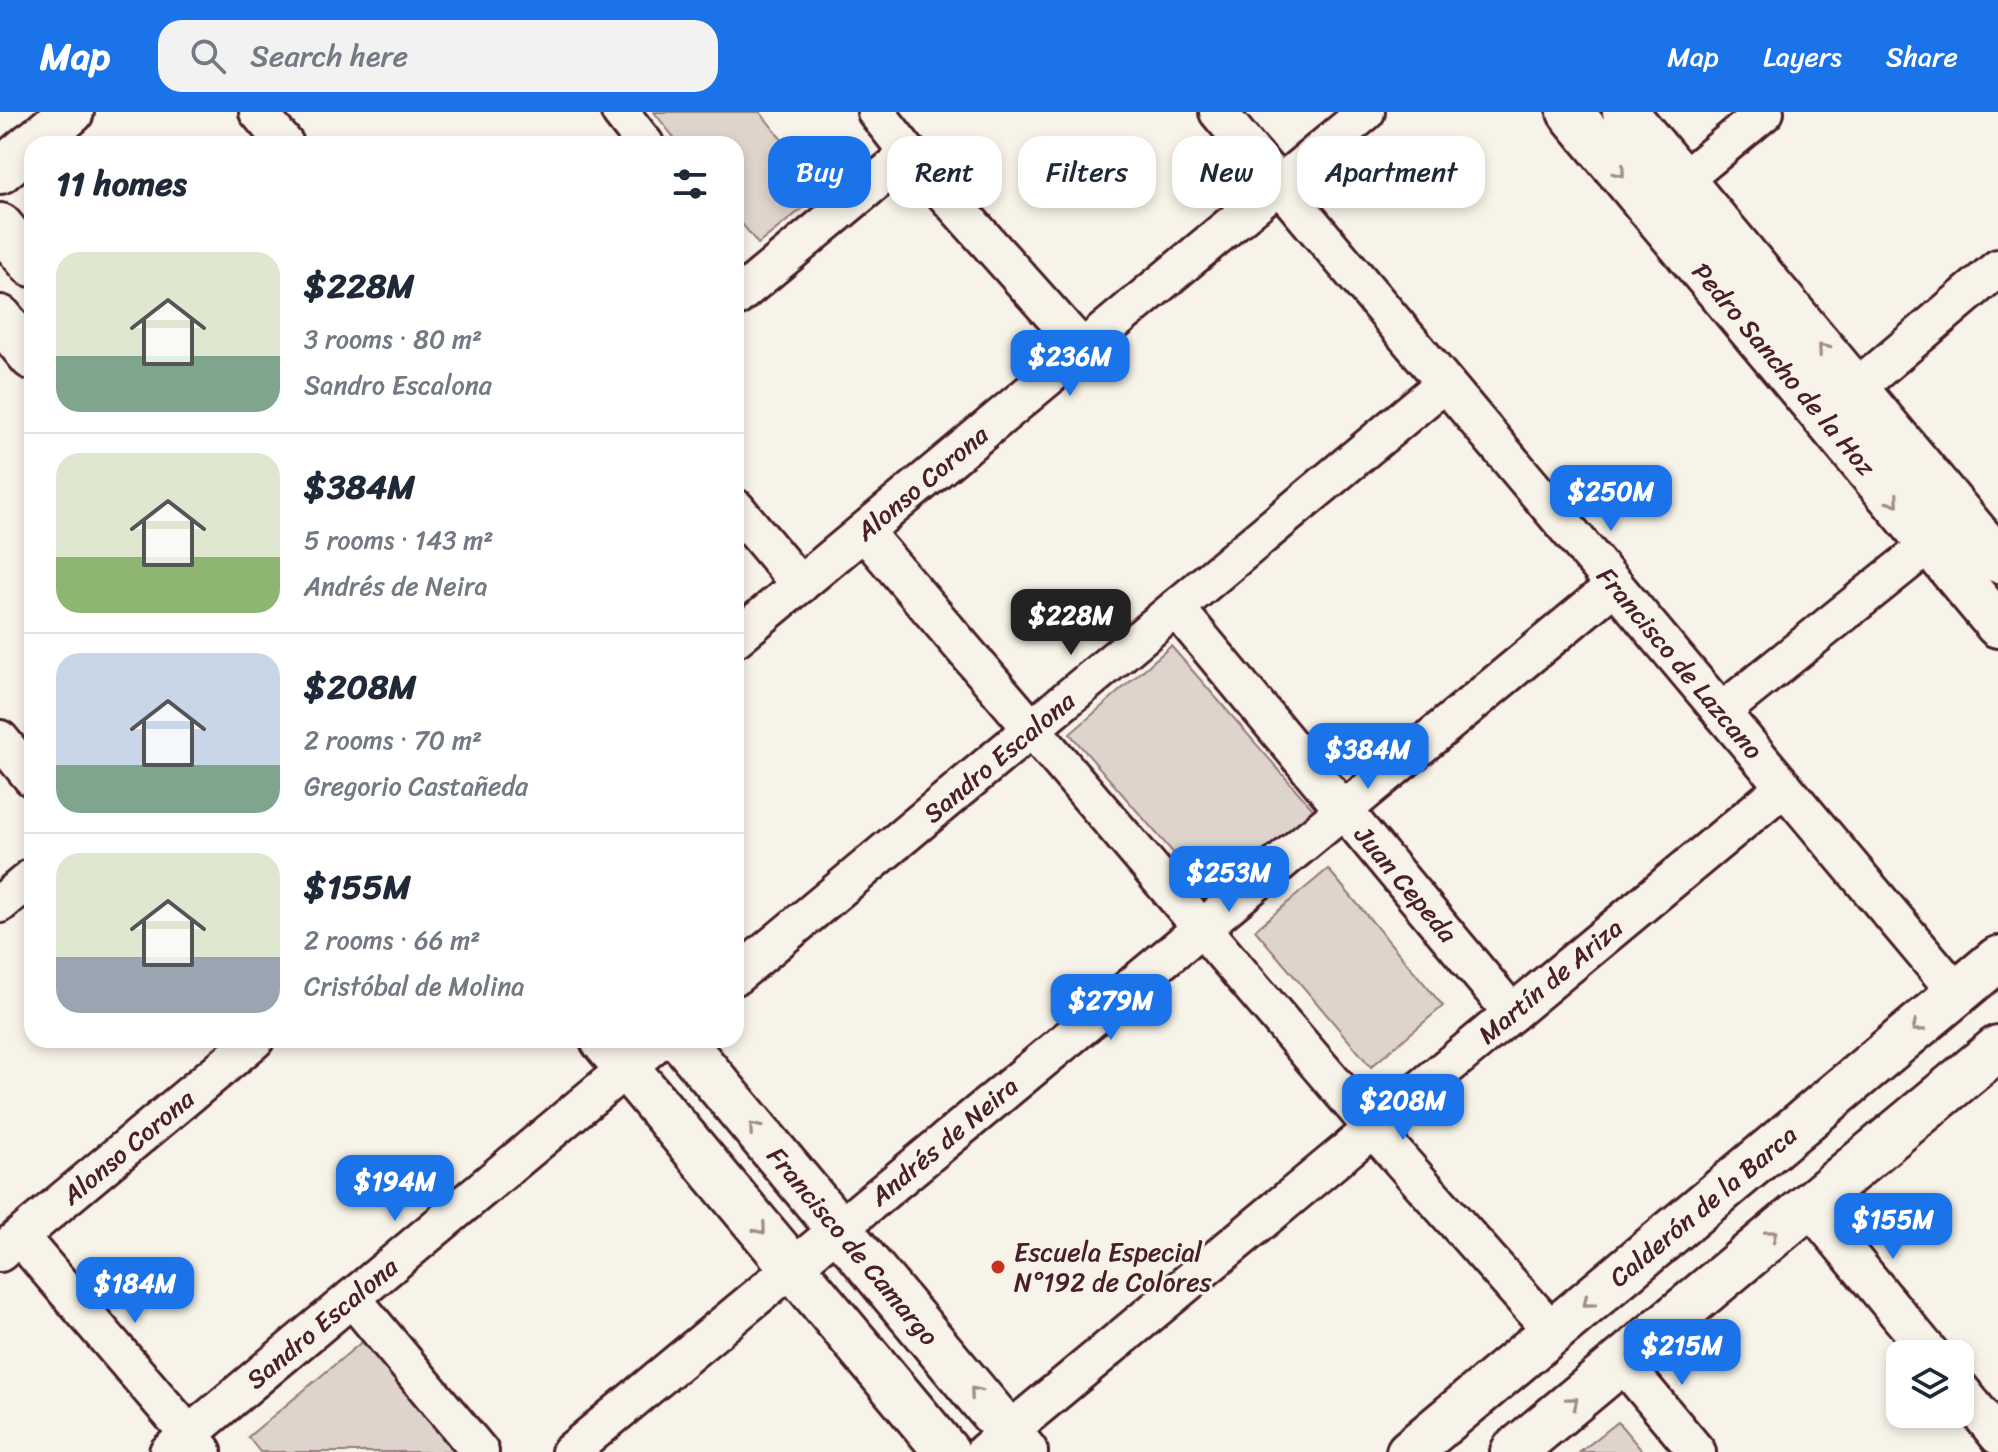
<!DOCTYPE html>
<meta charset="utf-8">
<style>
:root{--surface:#fff;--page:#f2f2f3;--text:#1f2937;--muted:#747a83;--line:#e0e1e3;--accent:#1a73e8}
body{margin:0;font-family:Sriracha,sans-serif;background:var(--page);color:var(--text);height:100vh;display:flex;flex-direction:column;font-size:30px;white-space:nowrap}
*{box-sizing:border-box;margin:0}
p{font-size:26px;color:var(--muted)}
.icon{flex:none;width:44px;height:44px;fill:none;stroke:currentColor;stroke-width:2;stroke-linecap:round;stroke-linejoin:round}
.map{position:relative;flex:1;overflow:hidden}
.drawer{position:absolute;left:24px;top:24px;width:720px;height:912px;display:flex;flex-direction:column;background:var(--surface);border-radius:24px;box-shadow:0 4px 12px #0003}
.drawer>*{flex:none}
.guide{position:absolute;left:768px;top:24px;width:760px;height:72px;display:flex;gap:16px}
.controls{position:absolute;left:1886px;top:1228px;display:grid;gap:16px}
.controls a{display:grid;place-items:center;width:88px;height:88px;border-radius:16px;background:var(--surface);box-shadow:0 4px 12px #0003;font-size:40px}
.price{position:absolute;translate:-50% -68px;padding:0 18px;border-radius:16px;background:var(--accent);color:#fff;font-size:26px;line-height:52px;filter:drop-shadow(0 2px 4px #0008)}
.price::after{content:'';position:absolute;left:50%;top:48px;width:24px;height:18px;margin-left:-12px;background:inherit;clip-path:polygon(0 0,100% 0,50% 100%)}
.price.active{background:#222;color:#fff}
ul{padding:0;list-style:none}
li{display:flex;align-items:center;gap:24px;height:200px;padding:0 32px}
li+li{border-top:2px solid var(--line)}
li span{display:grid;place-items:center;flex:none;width:224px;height:160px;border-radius:24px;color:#555}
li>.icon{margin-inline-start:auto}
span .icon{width:96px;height:96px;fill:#fffc;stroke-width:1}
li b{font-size:34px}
h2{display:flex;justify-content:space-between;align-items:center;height:96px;padding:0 32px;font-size:34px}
.chip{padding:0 28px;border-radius:24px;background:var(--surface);box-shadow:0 4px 12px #0003;font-size:28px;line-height:72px}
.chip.active{background:var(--accent);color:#fff}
header{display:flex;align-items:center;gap:48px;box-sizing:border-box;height:112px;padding:0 40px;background:var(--accent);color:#fff}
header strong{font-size:38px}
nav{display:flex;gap:44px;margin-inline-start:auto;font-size:28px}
.search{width:560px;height:72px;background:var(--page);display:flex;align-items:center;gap:20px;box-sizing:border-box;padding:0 28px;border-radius:24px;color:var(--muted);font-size:30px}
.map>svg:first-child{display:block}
</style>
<header>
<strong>Map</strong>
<div class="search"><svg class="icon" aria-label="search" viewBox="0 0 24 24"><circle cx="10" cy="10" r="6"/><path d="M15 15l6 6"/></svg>Search here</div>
<nav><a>Map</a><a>Layers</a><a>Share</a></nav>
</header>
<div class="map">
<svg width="1998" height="1340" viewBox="0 0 1998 1340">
<rect width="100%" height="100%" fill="#f7f3e8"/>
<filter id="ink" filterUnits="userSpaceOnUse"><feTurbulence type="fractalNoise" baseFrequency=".0125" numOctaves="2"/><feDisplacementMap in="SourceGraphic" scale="16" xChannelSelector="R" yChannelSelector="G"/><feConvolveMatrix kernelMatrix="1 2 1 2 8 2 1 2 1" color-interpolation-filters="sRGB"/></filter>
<g filter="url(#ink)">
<!-- green -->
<g fill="#ded4cc" stroke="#947a7c" stroke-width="2">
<polygon points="654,0 760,0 823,80 758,132 736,104 736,32 679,32"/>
<polygon points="1171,534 1318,703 1217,791 1070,622"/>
<polygon points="1328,757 1443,894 1371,955 1255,818"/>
<polygon points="363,1229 454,1340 260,1340 248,1325"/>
<polygon points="1618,1310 1643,1340 1580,1340"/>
</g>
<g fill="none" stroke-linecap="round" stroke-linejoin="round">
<!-- street casing -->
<g stroke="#4a1f2b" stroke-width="42">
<g id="street">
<polyline points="258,0 285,32"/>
<polyline points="620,0 645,32"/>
<polyline points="876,0 909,42 1083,237"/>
<polyline points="1218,0 1957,881"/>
<polyline points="1682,69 1765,0"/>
<polyline points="736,186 909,42"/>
<polyline points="1856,277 1998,156"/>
<polyline points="736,396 800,473"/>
<polyline points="864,420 1373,1017 1553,1220"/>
<polyline points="1176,496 1512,901"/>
<polyline points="736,526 1366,0"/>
<polyline points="1721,600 1930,432"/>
<polyline points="0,627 32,666"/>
<polyline points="0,792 32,765"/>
<polyline points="736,864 1445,271"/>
<polyline points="1808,1093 1931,1242"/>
<polyline points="20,1125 203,1339"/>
<polyline points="0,1141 255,928"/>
<polyline points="352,1186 480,1340"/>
<polyline points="1621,1249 1697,1340"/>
<polyline points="1960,1277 1998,1324"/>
<polyline points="168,1340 660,928"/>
<polyline points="570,1340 1615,473"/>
<polyline points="984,1340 1784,675"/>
</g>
</g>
<!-- secondary casing -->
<g stroke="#4a1f2b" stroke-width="50">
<g id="secondary">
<polyline points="1570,0 1998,513"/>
<polyline points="1625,0 1998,448"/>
<polyline points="0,114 32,152"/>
<polyline points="0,206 32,245"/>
<polyline points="603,928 947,1340"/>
<polyline points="681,928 1025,1340"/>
<polyline points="1409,1340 1998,847"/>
<polyline points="1513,1340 1998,936"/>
</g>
</g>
<!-- primary casing -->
<g stroke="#4a1f2b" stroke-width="50">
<g id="primary">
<polyline points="33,32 71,0"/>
<polyline points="0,59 32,32"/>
</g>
</g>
<!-- street -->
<use href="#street" stroke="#f7f3e8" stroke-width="36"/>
<!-- secondary -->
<use href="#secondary" stroke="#f7f3e8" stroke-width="44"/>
<!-- primary -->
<use href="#primary" stroke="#f7f3e8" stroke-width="44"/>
</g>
<!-- one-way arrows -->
<defs><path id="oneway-chevron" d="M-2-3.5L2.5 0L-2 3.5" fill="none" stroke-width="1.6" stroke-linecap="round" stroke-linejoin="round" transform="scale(2)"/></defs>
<g stroke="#a0898a">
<use href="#oneway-chevron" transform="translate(1620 60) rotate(50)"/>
<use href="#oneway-chevron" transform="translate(1823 237) rotate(-130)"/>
<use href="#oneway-chevron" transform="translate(1894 389) rotate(50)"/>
<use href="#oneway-chevron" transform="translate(1917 915) rotate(140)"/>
<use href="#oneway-chevron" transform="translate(754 1016) rotate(-130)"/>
<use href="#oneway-chevron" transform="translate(761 1117) rotate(50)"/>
<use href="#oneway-chevron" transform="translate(1772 1123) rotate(-40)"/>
<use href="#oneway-chevron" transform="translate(1588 1190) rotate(140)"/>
<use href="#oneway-chevron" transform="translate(975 1280) rotate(-130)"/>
<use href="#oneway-chevron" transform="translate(1573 1290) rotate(-40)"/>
</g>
</g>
<!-- markers -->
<circle fill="#c8321e" stroke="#f7f3e8" stroke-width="3" cx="998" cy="1155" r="8"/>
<g text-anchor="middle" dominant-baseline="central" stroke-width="6" stroke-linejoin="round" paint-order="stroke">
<!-- street labels -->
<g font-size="26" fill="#4a1f2b" stroke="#f7f3e8">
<text transform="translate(1784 257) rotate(50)">Pedro Sancho de la Hoz</text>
<text transform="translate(922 371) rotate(-40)">Alonso Corona</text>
<text transform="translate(1680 551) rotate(50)">Francisco de Lazcano</text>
<text transform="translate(999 645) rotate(-40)">Sandro Escalona</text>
<text transform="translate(1406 772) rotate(50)">Juan Cepeda</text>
<text transform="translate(1550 869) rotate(-40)">Martín de Ariza</text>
<text transform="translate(944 1029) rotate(-40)">Andrés de Neira</text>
<text transform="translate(128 1035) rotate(-40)">Alonso Corona</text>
<text transform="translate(1703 1094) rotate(-40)">Calderón de la Barca</text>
<text transform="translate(853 1134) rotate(50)">Francisco de Camargo</text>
<text transform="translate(322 1211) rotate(-40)">Sandro Escalona</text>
</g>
<!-- poi labels -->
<g font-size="26" fill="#4a1f2b" stroke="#f7f3e8" text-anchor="start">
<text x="1014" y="1140">Escuela Especial<tspan x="1014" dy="30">N°192 de Colores</tspan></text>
</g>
</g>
</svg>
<div class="controls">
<a><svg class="icon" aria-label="layers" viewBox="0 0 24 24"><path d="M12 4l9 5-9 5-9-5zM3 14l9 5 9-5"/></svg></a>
</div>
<b class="price" style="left:1070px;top:286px">$236M</b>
<b class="price" style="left:1611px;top:421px">$250M</b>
<b class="price active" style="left:1071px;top:545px">$228M</b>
<b class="price" style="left:1368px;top:679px">$384M</b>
<b class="price" style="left:1229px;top:802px">$253M</b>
<b class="price" style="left:1111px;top:930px">$279M</b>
<b class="price" style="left:1403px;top:1030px">$208M</b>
<b class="price" style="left:395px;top:1111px">$194M</b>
<b class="price" style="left:1893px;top:1149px">$155M</b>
<b class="price" style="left:135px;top:1213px">$184M</b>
<b class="price" style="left:1682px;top:1275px">$215M</b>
<div class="guide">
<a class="chip active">Buy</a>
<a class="chip">Rent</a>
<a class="chip">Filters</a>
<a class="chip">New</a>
<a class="chip">Apartment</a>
</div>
<section class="drawer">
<h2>11 homes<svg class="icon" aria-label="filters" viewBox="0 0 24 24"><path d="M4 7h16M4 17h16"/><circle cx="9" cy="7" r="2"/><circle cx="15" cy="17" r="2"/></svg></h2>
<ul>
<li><span style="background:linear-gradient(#dfe7d0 65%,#7fa58c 0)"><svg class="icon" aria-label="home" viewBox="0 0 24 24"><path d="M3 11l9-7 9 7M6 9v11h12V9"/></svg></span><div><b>$228M</b><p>3 rooms · 80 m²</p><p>Sandro Escalona</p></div></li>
<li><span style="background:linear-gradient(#dfe7d0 65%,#8fb573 0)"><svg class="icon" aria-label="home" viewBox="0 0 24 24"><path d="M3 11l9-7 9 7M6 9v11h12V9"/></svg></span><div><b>$384M</b><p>5 rooms · 143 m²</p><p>Andrés de Neira</p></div></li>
<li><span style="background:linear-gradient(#c9d6e8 70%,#7fa58c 0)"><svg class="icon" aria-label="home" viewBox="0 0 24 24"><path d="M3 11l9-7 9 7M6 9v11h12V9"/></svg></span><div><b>$208M</b><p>2 rooms · 70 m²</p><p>Gregorio Castañeda</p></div></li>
<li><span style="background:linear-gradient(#dfe7d0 65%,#9aa5b1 0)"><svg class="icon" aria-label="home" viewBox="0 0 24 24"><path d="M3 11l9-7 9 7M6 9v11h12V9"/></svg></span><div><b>$155M</b><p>2 rooms · 66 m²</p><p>Cristóbal de Molina</p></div></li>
</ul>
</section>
</div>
